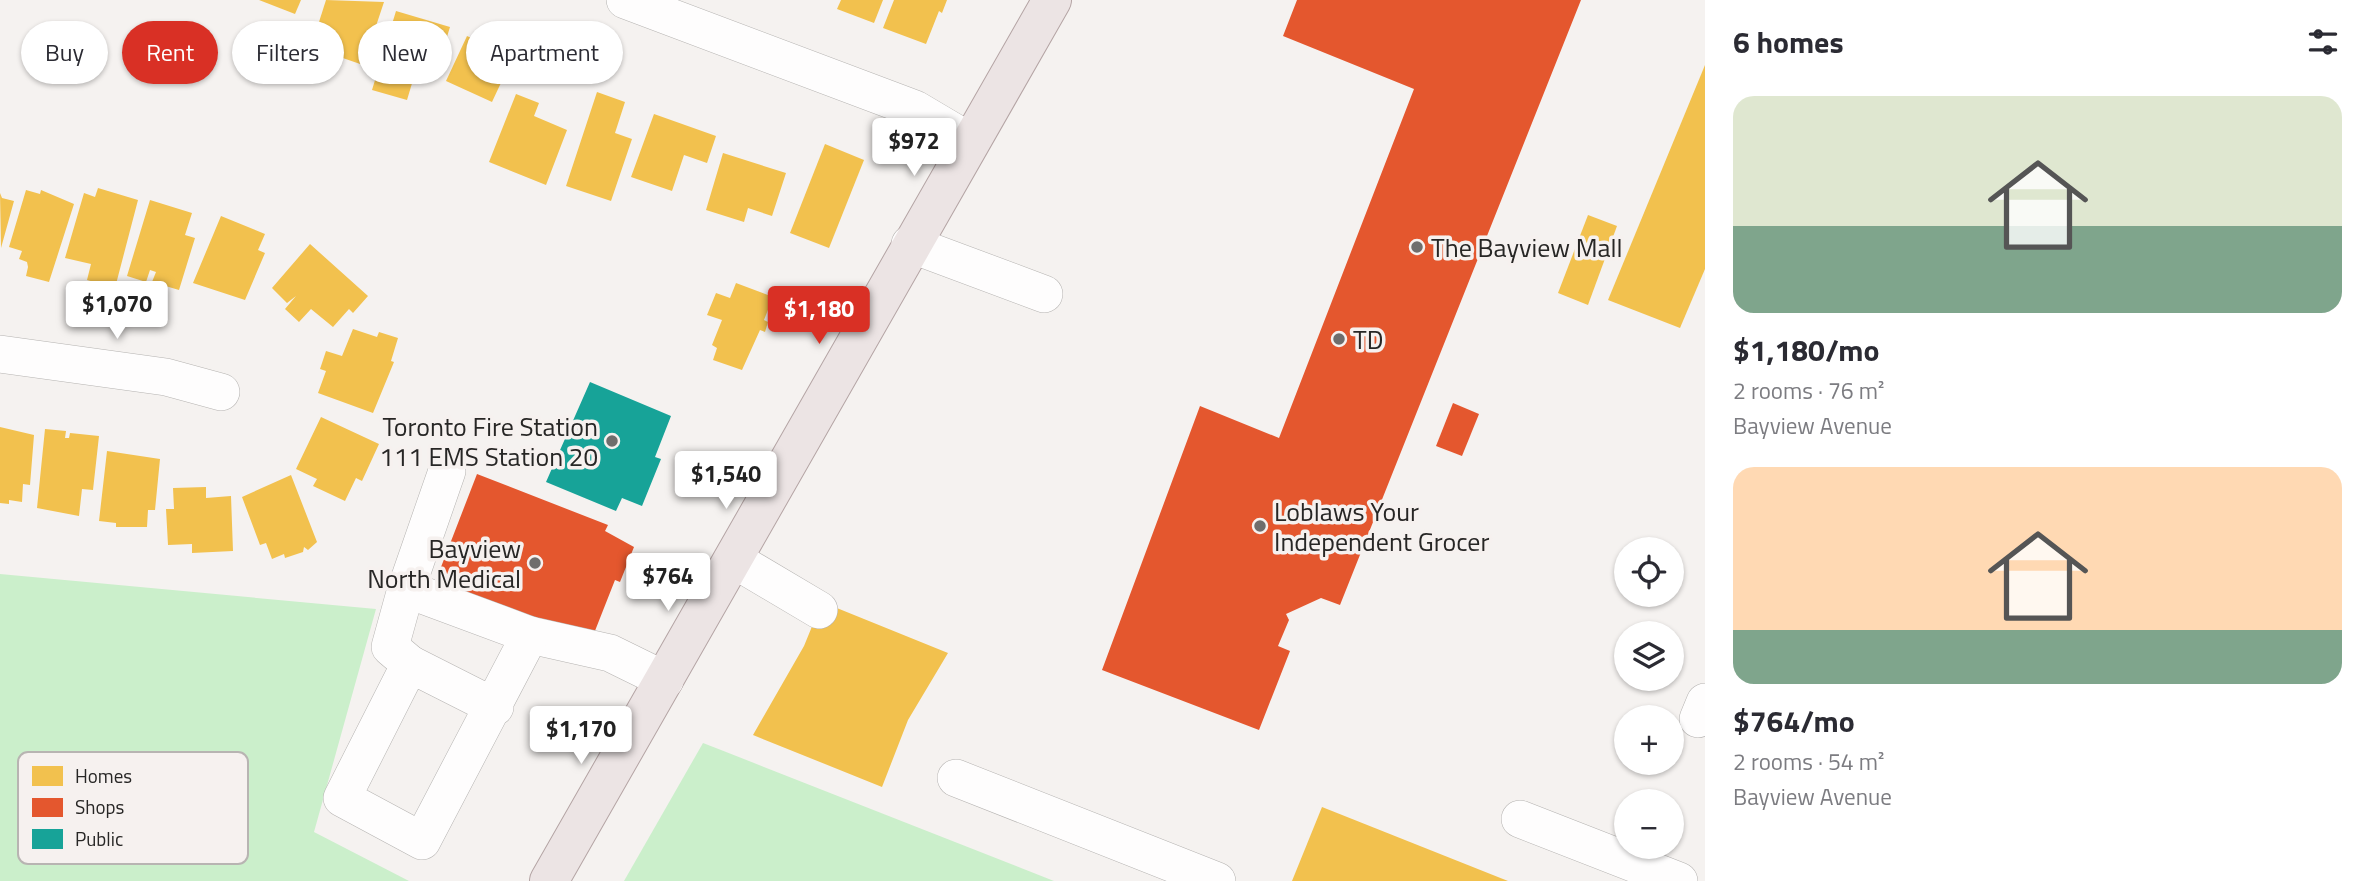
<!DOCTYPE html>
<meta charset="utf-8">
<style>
:root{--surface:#fff;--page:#f7f7f7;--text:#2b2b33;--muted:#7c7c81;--accent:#d93025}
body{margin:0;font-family:"Titillium Web",sans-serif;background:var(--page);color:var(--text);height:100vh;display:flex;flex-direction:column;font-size:26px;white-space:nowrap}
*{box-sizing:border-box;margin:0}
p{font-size:23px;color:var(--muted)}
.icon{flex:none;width:38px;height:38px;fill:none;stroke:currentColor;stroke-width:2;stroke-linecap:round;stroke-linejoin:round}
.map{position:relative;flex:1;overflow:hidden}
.side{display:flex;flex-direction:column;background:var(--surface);width:665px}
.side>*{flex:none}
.hud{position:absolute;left:21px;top:21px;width:665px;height:63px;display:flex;gap:14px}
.controls{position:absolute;left:1614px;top:537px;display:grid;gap:14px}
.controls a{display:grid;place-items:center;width:70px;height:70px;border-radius:50%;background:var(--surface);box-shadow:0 2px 5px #0004;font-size:35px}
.price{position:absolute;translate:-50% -60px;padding:0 16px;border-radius:7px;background:#fff;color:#222;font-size:23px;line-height:46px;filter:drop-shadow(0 2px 4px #0008)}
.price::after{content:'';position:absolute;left:50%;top:42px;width:21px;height:16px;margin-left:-10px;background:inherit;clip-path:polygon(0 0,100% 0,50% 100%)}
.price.active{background:var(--accent);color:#fff}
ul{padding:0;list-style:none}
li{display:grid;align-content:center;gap:14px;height:371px;padding:0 28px}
li span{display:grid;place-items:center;height:217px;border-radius:21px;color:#555}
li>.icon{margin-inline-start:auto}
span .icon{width:126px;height:126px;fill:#fffc;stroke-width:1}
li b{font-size:30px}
h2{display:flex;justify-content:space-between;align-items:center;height:84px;padding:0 28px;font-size:30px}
.pill{padding:0 24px;border-radius:32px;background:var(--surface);box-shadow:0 2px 5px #0004;font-size:24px;line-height:63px}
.pill.active{background:var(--accent);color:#fff}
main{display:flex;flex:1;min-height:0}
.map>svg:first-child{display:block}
</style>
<main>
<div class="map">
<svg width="1705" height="881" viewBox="0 0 1705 881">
<rect width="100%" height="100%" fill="#f5f2f0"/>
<!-- green -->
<g fill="#cbefcb">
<polygon points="0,574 376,609 314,832 409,881 0,881"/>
<polygon points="703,743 721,750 1054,881 624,881"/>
</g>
<!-- homes -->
<g fill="#f2c14e">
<polygon points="259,0 301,0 295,14"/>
<polygon points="326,0 384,2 363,65 311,47"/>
<polygon points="841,0 883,0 874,23 837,9"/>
<polygon points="894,0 947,0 942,13 939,11 926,44 883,28"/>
<polygon points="396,11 450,27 438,66 419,60 407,100 372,90"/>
<polygon points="467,36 513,57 492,102 446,81"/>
<polygon points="1705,65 1705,269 1680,328 1608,300"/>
<polygon points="597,92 625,102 615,133 632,139 611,201 566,186"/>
<polygon points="516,94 539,103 534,116 567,130 546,185 489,162"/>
<polygon points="654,114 716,136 707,163 684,155 672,191 631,177"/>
<polygon points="825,144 864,160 829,248 790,233"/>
<polygon points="723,153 786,173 772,216 748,208 744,222 706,210"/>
<polygon points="98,188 138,200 115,288 87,280 91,264 65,258 84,193 95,197"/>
<polygon points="26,190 40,194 41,190 74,204 49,282 26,276 28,267 27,262 19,259 22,251 9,247"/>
<polygon points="0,193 2,198 14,201 1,248"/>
<polygon points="150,200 192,213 185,235 195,238 179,290 152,282 156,272 150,270 146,282 127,276"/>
<polygon points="1588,215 1617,226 1588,305 1558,293"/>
<polygon points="221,216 265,234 258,250 265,253 245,300 193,283"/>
<polygon points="310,244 368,296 353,313 349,309 333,327 311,309 299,322 285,309 296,296 287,303 272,288"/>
<polygon points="736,283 773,297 764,320 768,322 765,332 760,330 742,370 713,360 717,348 712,345 722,320 707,315 716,293 730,298"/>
<polygon points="353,329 377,337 379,332 398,338 391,361 394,362 373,413 318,393 326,371 320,369 326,351 342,356"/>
<polygon points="321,417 379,444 362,481 356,478 345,501 313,486 317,479 296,469"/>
<polygon points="0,427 34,435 30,485 23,484 22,502 9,500 9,504 0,503"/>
<polygon points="45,429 66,431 65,438 69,438 70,433 99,436 93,490 82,489 79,516 37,508"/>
<polygon points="107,451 160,459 155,510 148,510 147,527 116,527 116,523 99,521"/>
<polygon points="291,475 317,542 308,550 304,547 303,552 285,558 284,554 272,559 266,543 260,545 242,497"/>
<polygon points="206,487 206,498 231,496 233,551 192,553 192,544 168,545 166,509 174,509 173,488"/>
<polygon points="822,602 948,653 908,720 882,787 753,735 804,646"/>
<polygon points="1322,807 1508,881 1292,881"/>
</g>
<!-- shops -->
<g fill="#e4572e">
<polygon points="1297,0 1581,0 1340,605 1321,598 1286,614 1289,620 1278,646 1290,651 1259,730 1102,670 1200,406 1279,438 1414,89 1283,36"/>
<polygon points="1453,403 1479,414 1462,456 1436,446"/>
<polygon points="477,474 608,525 605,531 634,547 620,582 615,580 591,641 436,580"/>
</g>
<!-- public -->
<polygon fill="#17a398" points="590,382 671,416 655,457 661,459 642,506 622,498 616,511 546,482"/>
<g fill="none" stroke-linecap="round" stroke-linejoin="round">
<!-- minor casing -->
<g stroke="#b5b3b1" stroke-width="38">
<g id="minor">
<polyline points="625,0 915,109 969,141"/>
<polyline points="910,244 1044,294"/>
<polyline points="0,354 166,377 221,392"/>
<polyline points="447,471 406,589 530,635 610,653 665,680"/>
<polyline points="733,559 819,610"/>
<polyline points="406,589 390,647 410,664"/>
<polyline points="495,707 410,664 342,798 422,841 530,635"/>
<polyline points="1698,719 1705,702"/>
<polyline points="956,778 1217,881"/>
<polyline points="1520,819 1679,881"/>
</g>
</g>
<!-- major casing -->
<g stroke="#b4a4a4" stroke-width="40">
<polyline id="major" points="549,881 1052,0"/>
</g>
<!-- minor -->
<use href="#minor" stroke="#fefdfd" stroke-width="37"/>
<!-- major -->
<use href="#major" stroke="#ece4e4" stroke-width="38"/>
</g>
<!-- markers -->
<g fill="#6f6d6c" stroke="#f6f1ef" stroke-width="2.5">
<circle cx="1417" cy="247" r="7"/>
<circle cx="1339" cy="339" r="7"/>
<circle cx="612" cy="441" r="7"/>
<circle cx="1260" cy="526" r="7"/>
<circle cx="535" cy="563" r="7"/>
</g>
<g text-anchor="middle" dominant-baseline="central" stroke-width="7" stroke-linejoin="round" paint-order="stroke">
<!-- poi labels -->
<g font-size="26" fill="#272625" stroke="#f6f1ef" text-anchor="start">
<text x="1431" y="247">The Bayview Mall</text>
<text x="1353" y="339">TD</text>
<text x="598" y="426" text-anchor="end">Toronto Fire Station<tspan x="598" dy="30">111 EMS Station 20</tspan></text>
<text x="1274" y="511">Loblaws Your<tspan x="1274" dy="30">Independent Grocer</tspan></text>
<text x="521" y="548" text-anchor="end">Bayview<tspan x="521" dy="30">North Medical</tspan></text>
</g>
</g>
<!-- legend -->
<rect x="18" y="752" width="230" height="112" rx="10" fill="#f6f1ef" stroke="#b8b4b2" stroke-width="2"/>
<rect x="32" y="766" width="31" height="20" fill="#f2c14e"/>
<rect x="32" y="798" width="31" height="19" fill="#e4572e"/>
<rect x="32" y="829" width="31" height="20" fill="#17a398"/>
<g font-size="19" fill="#272625">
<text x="75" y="783">Homes</text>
<text x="75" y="814">Shops</text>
<text x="75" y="846">Public</text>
</g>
</svg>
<div class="controls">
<a><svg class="icon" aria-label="locate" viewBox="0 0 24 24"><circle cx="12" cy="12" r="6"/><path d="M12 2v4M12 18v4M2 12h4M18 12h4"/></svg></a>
<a><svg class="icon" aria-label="layers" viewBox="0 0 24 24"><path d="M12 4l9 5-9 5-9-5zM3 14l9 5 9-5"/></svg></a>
<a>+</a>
<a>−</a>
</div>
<b class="price" style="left:914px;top:178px">$972</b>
<b class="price" style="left:117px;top:341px">$1,070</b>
<b class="price active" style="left:819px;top:346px">$1,180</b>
<b class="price" style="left:726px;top:511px">$1,540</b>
<b class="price" style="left:668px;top:613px">$764</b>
<b class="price" style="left:581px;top:766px">$1,170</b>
<div class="hud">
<a class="pill">Buy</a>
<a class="pill active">Rent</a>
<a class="pill">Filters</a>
<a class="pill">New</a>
<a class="pill">Apartment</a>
</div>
</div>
<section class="side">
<h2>6 homes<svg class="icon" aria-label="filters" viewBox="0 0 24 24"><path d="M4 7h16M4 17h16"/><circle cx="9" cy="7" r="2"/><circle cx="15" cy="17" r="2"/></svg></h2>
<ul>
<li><span style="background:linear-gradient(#dfe7d0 60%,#7fa58c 0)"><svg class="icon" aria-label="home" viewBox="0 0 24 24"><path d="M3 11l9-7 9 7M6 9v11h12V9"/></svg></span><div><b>$1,180/mo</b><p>2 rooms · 76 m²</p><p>Bayview Avenue</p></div></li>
<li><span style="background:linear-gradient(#ffd9b3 75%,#7fa58c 0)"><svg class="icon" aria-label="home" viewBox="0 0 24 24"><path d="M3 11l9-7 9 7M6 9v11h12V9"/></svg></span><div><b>$764/mo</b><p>2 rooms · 54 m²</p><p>Bayview Avenue</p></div></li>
</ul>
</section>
</main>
